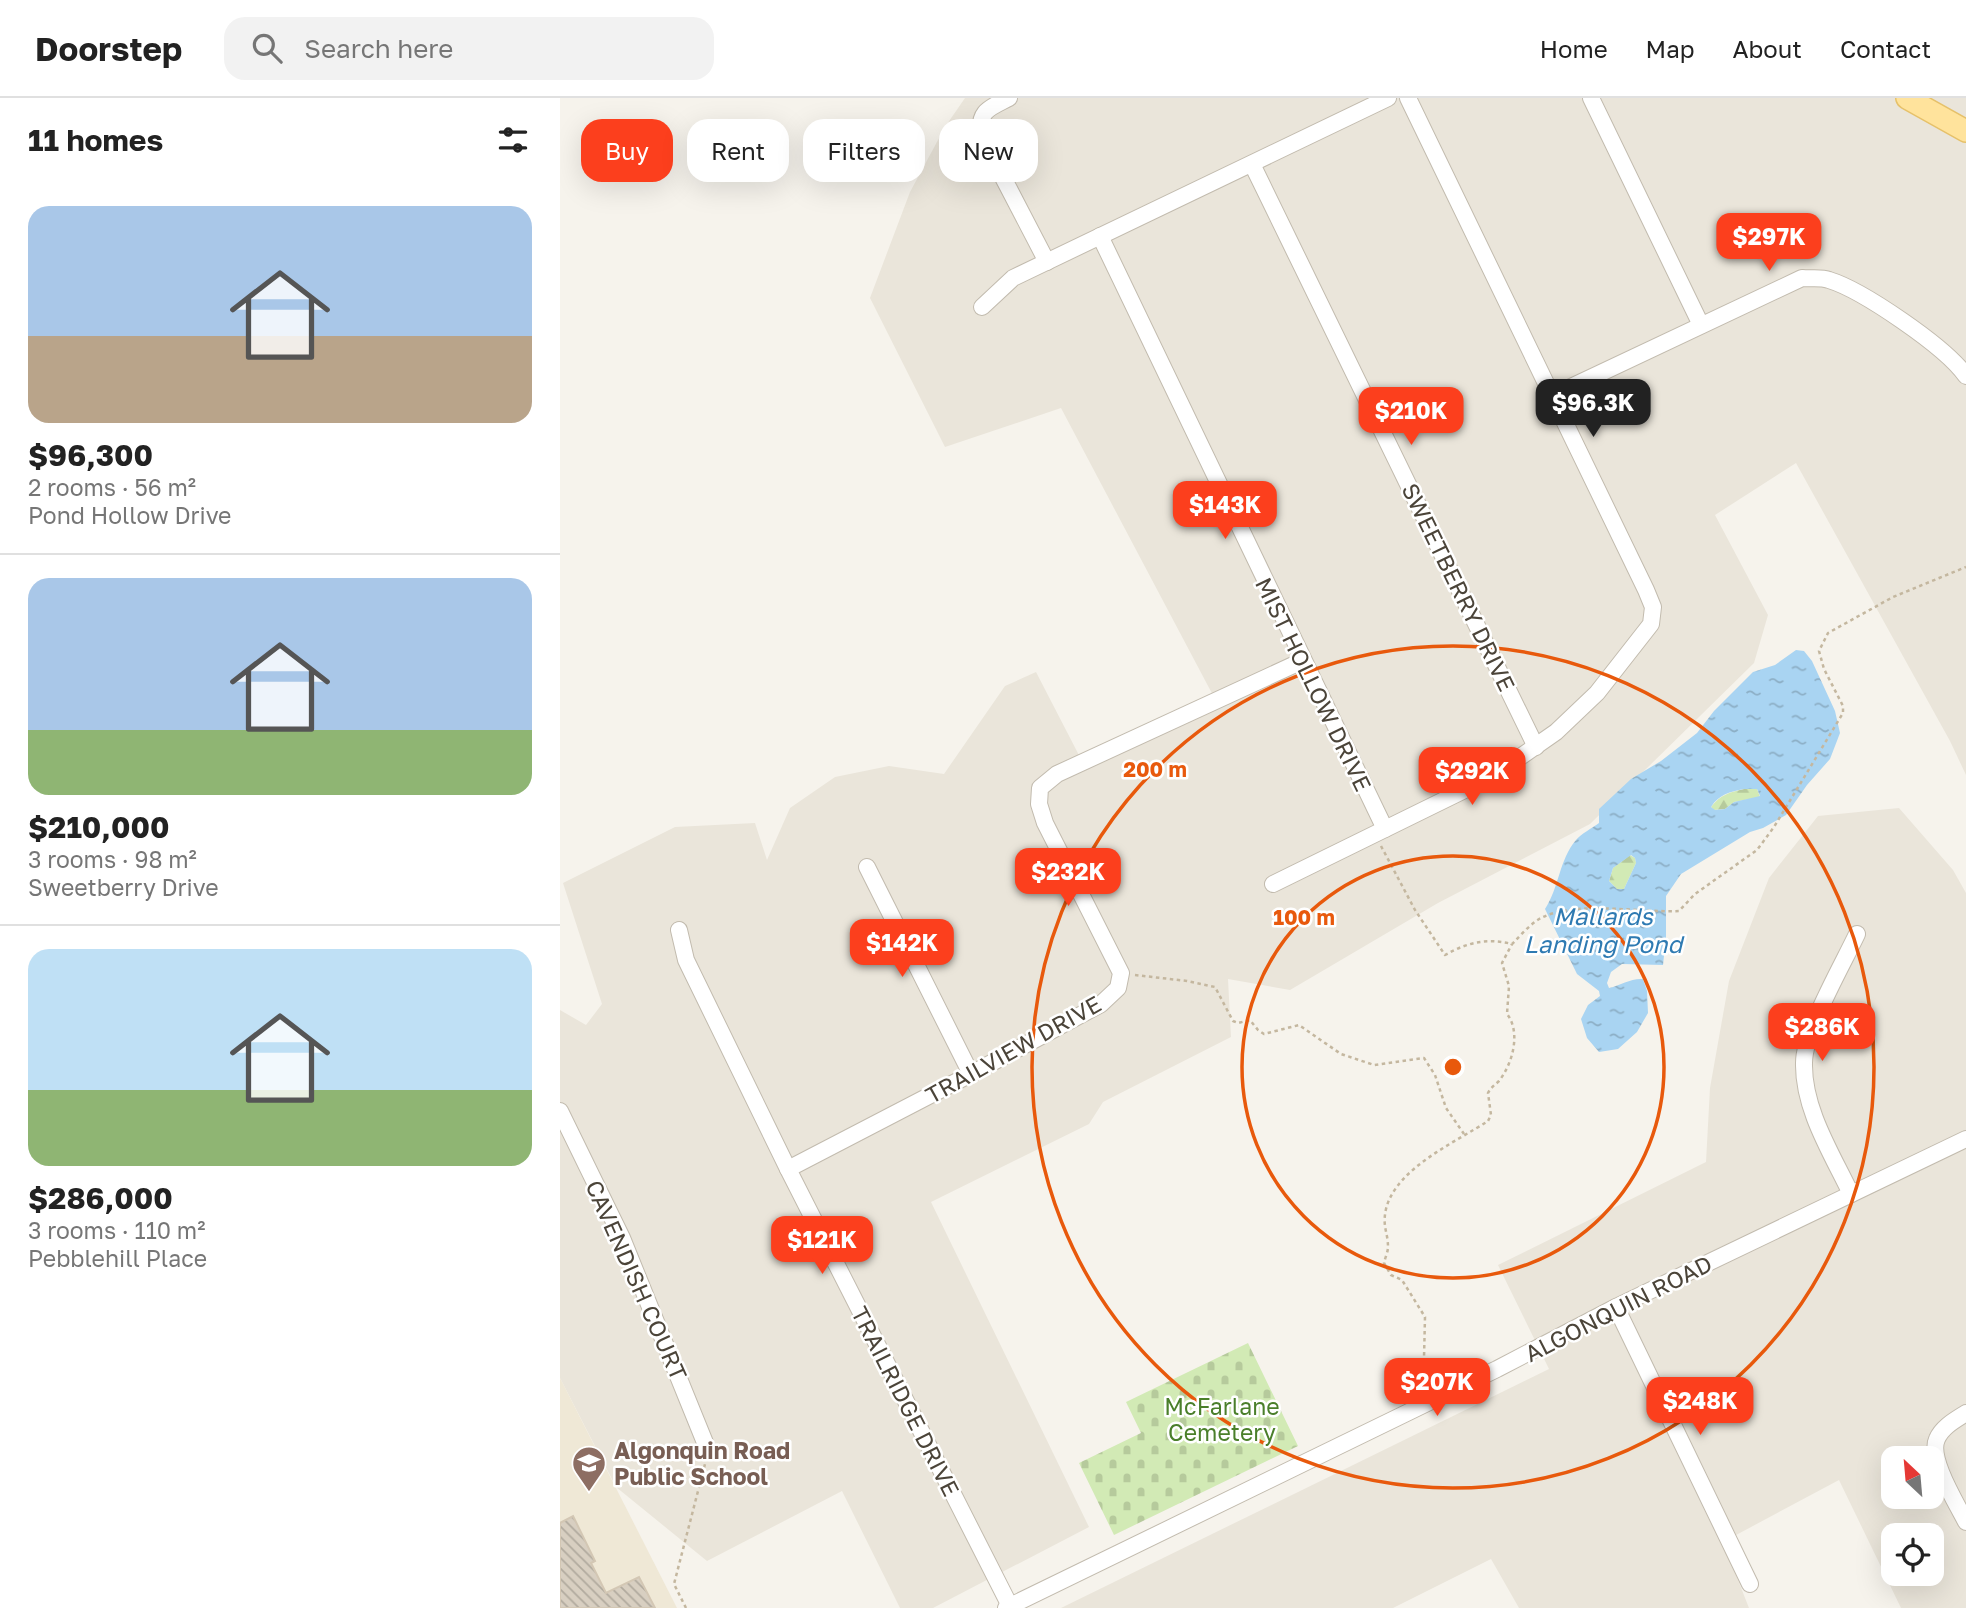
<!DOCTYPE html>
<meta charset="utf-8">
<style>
:root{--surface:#fff;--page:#f2f2f2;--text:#222;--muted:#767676;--line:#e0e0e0;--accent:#fc3f1d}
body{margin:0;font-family:"Golos Text",sans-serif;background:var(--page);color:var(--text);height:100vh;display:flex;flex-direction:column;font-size:26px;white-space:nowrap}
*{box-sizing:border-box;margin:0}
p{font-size:23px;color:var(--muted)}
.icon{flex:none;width:38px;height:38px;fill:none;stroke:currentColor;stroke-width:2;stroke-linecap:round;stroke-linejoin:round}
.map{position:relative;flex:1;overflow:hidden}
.sheet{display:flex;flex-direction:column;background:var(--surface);width:560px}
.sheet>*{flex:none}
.banner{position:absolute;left:21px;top:21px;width:665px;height:63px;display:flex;gap:14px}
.needle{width:46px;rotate:334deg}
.controls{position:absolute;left:1321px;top:1348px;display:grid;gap:14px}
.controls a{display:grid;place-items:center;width:63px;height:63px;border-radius:14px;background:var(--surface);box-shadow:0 7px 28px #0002;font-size:35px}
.price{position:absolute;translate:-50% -60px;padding:0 16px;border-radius:14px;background:var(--accent);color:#fff;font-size:23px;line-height:46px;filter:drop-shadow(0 2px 4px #0008)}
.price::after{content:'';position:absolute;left:50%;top:42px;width:21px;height:16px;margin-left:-10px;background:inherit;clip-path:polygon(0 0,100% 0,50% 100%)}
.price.on{background:#222;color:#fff}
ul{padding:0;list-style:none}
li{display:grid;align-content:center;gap:14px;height:371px;padding:0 28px}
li+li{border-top:2px solid var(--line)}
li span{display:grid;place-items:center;height:217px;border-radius:21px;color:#555}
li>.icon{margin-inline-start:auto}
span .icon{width:126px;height:126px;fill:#fffc;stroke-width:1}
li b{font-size:30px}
h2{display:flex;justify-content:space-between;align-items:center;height:84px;padding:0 28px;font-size:30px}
.tag{padding:0 24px;border-radius:21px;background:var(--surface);box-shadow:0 7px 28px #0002;font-size:24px;line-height:63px}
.tag.on{background:var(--accent);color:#fff}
header{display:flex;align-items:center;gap:42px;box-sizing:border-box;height:98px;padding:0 35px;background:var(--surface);border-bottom:2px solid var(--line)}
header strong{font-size:33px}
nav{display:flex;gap:38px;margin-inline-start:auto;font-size:24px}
.search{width:490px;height:63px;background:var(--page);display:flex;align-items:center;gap:18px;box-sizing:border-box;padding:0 24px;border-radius:21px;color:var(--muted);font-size:26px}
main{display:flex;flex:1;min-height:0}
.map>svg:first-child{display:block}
</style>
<header>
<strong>Doorstep</strong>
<div class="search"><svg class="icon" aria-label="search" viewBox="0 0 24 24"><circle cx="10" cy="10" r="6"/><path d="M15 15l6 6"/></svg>Search here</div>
<nav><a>Home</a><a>Map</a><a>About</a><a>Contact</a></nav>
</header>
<main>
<section class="sheet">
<h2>11 homes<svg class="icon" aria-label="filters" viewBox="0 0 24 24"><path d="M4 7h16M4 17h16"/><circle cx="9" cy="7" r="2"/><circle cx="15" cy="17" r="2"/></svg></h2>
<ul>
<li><span style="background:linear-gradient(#a9c7e8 60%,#b9a48a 0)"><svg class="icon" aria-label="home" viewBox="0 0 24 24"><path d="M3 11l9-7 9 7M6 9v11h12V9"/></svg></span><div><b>$96,300</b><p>2 rooms · 56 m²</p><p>Pond Hollow Drive</p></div></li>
<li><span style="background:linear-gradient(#a9c7e8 70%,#8fb573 0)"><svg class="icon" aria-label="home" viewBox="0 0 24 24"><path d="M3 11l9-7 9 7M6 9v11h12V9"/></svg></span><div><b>$210,000</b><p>3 rooms · 98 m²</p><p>Sweetberry Drive</p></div></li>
<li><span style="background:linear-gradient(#bfe0f5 65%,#8fb573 0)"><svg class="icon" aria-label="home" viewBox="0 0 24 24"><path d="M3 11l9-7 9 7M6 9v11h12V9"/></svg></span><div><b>$286,000</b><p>3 rooms · 110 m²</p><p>Pebblehill Place</p></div></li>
</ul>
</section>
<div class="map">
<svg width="1406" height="1510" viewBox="0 0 1406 1510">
<defs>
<pattern id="forest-firs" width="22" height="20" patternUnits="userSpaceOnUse" patternTransform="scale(1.75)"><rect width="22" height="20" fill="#d2eab5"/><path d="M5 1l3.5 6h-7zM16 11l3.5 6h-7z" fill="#b6ca9c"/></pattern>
<pattern id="cemetery-stones" width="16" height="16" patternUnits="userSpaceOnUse" patternTransform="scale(1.75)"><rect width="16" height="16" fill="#d2eab5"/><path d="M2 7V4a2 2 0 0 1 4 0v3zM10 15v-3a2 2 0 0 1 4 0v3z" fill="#b6ca9c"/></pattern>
<pattern id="water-ripples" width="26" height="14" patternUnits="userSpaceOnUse" patternTransform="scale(1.75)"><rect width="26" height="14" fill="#a9d4f2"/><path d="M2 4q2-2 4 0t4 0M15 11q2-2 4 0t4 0" fill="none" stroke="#8caec5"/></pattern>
<pattern id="building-back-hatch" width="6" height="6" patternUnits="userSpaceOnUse" patternTransform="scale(1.75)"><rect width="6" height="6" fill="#d8cfc1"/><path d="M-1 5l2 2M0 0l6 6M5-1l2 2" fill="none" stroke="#b1aa9e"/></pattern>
</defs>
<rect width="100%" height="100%" fill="#f6f3ec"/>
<!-- residential -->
<g fill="#eae5da" fill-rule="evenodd">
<polygon points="405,0 1406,0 1406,677 1390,643 1236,365 1155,417 1208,517 1194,565 1030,726 878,805 730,892 668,881 671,939 543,1004 529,1026 371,1104 529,1429 373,1510 340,1510 282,1393 147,1463 56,1389 0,1280 0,912 26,927 42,906 3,785 115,729 195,725 207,762 230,710 275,679 329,668 384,676 445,588 476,574 523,665 656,603 501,310 385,349 310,200 350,94 385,29"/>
<path d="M 1339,710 L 1393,772 L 1406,795 L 1406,1510 L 1341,1510 L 1279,1382 L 1163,1444 L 1189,1510 L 959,1510 L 931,1461 L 833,1510 L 501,1510 L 989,1271 L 938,1167 L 1146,1064 L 1150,990 L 1169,883 L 1209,780 L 1258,718 ZM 1334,1360 L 1372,1360 L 1372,1398 L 1334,1398 ZM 1334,1437 L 1372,1437 L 1372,1475 L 1334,1475 Z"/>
</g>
<!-- education -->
<polygon fill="#efe8d6" points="0,1280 117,1510 0,1510"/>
<!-- forest -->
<g fill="url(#forest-firs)">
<path d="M 1184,691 L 1197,691 L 1200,699 L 1174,704 L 1165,711 L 1154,712 L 1151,709 C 1160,697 1170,694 1184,691 Z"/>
<polygon points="1070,757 1075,760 1076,765 1064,791 1057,791 1049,783 1053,770"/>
</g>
<!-- cemetery -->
<polygon fill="url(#cemetery-stones)" points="688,1245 738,1348 554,1437 519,1365 581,1335 566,1304"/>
<!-- water -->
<path fill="url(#water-ripples)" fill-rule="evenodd" d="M 1236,552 L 1244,553 L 1252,563 L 1275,613 L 1280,635 L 1270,661 L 1247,687 L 1226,717 L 1203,730 L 1190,734 L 1121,776 L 1106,798 L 1106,839 L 1103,867 L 1062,866 L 1051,874 L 1047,885 L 1049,890 C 1061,887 1071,880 1083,881 L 1087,893 L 1088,915 L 1077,934 L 1058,951 L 1039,954 L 1027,940 L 1021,921 L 1028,907 L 1040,898 L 1039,893 L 1017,876 L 985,811 C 999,790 999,762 1016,742 C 1021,736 1032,730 1039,725 L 1039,711 L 1071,681 L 1101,663 L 1137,635 L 1154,613 L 1193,574 L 1215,567 ZM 1184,691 L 1197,691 L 1200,698 L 1174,704 L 1165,711 L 1155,712 L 1151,709 C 1159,696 1170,694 1184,691 ZM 1071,757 L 1075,760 L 1076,765 L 1064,791 L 1057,791 L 1049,783 L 1053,770 Z"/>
<!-- building -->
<polygon fill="url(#building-back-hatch)" stroke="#d3c7b4" stroke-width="2" points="13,1418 35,1463 31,1465 46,1495 79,1479 95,1510 0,1510 0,1425"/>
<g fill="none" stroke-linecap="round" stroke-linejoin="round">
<!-- minor casing -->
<g stroke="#c2bbae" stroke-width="18">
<g id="minor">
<path d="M 449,0 C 430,10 418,12 421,37 L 487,164"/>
<polyline points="1031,0 1141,227"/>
<polyline points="692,66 976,649"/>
<polyline points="540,138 825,731"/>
<polyline points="422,209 453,180 828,0"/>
<path d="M 992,298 L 1242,180 C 1251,181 1261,179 1269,182 C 1302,192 1386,249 1406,278"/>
<polyline points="307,769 411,976"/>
<polyline points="713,786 933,678 996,634 1037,595 1091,526 1093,509 1086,492 848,0"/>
<polyline points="119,832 126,862 228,1071 451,1510"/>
<polyline points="0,1013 62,1140 148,1352"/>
<polyline points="228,1071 411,976 541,906 558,890 561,875 485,725 479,706 480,690 497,676 742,563"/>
<path d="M 1291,1096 C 1272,1056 1243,1011 1244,965 C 1244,933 1282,868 1297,836"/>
<polyline points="1056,1209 1190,1486"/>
<path d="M 1406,1315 C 1395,1322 1382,1329 1377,1341 C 1368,1360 1397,1406 1406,1424"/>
<polyline points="446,1510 937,1271 1056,1209 1406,1041"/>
</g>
</g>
<!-- major casing -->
<g stroke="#e6c16a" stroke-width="24">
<polyline id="major" points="1347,0 1406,33"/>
</g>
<!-- path -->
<g stroke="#c4b79f" stroke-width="2.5" stroke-dasharray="3.5 3.5" stroke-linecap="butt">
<path d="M 821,748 L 855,812 L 885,857 C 908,844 927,840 952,846 C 961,837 970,826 981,820 C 1016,802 1078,815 1119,813 L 1135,796 L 1197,752 L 1214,729 L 1283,615 L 1283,608 L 1264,571 L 1259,553 L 1268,535 L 1333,499 L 1406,469"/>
<polyline points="575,877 627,883 655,889 673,923 678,925 690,922 698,932 704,936 739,927 781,956 814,967 864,960 875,977 886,1010 904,1036"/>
<path d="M 889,1278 L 872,1272 L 864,1260 L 865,1219 L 842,1182 L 831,1177 L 824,1165 C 825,1160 828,1154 828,1149 C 828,1134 822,1129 826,1111 C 836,1070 896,1044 928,1023 L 931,1017 L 928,995 C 931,989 935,987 939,983 C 953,965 961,934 947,916 L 949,888 L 942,865 L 952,846"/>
<polyline points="126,1510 114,1486 145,1366"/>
</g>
<!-- minor -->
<use href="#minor" stroke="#fff" stroke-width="16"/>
<!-- major -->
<use href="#major" stroke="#ffe39c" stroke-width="21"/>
</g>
<!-- distance rings -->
<g fill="none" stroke="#e8590c" stroke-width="3.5">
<circle cx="893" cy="969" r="211"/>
<circle cx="893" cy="969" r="421"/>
</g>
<!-- icons -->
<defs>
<g id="school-pin" transform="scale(1.75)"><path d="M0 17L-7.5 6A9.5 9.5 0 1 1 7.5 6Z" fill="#8d6e63" stroke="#fff"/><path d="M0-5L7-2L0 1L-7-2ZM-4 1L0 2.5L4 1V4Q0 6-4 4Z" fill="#fff"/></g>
</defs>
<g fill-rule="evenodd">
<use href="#school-pin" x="29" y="1365"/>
</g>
<g text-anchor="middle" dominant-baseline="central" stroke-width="5" stroke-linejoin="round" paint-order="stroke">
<!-- street labels -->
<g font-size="23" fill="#4b4439" stroke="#fff">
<text transform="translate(899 489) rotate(64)">SWEETBERRY DRIVE</text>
<text transform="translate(754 586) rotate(64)">MIST HOLLOW DRIVE</text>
<text transform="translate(453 951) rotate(-29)">TRAILVIEW DRIVE</text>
<text transform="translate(77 1182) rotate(66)">CAVENDISH COURT</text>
<text transform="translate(1058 1210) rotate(-27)">ALGONQUIN ROAD</text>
<text transform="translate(346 1303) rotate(63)">TRAILRIDGE DRIVE</text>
</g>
<!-- park labels -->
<g font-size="23" fill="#4a7f2a" stroke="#fff">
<text x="662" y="1308">McFarlane<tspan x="662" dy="26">Cemetery</tspan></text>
</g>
<!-- education labels -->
<g font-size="23" font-weight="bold" fill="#785e54" stroke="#fff" text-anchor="start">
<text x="54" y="1352">Algonquin Road<tspan x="54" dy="26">Public School</tspan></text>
</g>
<!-- water labels -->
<g font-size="24" font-style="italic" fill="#2e7ab2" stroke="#fff">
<text x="1043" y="817">Mallards<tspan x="1043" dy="28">Landing Pond</tspan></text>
</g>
</g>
<circle cx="893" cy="969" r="10" fill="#e8590c" stroke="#fff" stroke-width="3.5"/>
<g font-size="21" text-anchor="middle" font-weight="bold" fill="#e8590c" stroke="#fff" stroke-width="5" stroke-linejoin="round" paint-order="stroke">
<text x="595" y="679">200 m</text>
<text x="744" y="827">100 m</text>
</g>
</svg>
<div class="controls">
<a><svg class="needle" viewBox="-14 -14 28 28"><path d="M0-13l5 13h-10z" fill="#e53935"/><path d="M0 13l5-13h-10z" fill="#767676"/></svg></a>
<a><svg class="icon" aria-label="locate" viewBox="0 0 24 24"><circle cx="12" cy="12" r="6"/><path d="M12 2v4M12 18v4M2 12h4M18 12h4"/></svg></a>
</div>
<b class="price" style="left:1209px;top:175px">$297K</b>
<b class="price on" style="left:1033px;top:341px">$96.3K</b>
<b class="price" style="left:851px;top:349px">$210K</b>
<b class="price" style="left:665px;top:443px">$143K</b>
<b class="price" style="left:912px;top:709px">$292K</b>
<b class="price" style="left:508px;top:810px">$232K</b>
<b class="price" style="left:342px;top:881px">$142K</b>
<b class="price" style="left:1262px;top:965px">$286K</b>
<b class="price" style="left:262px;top:1178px">$121K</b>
<b class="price" style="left:877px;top:1320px">$207K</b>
<b class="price" style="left:1140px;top:1339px">$248K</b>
<div class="banner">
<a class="tag on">Buy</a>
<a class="tag">Rent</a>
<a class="tag">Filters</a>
<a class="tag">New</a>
</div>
</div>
</main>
